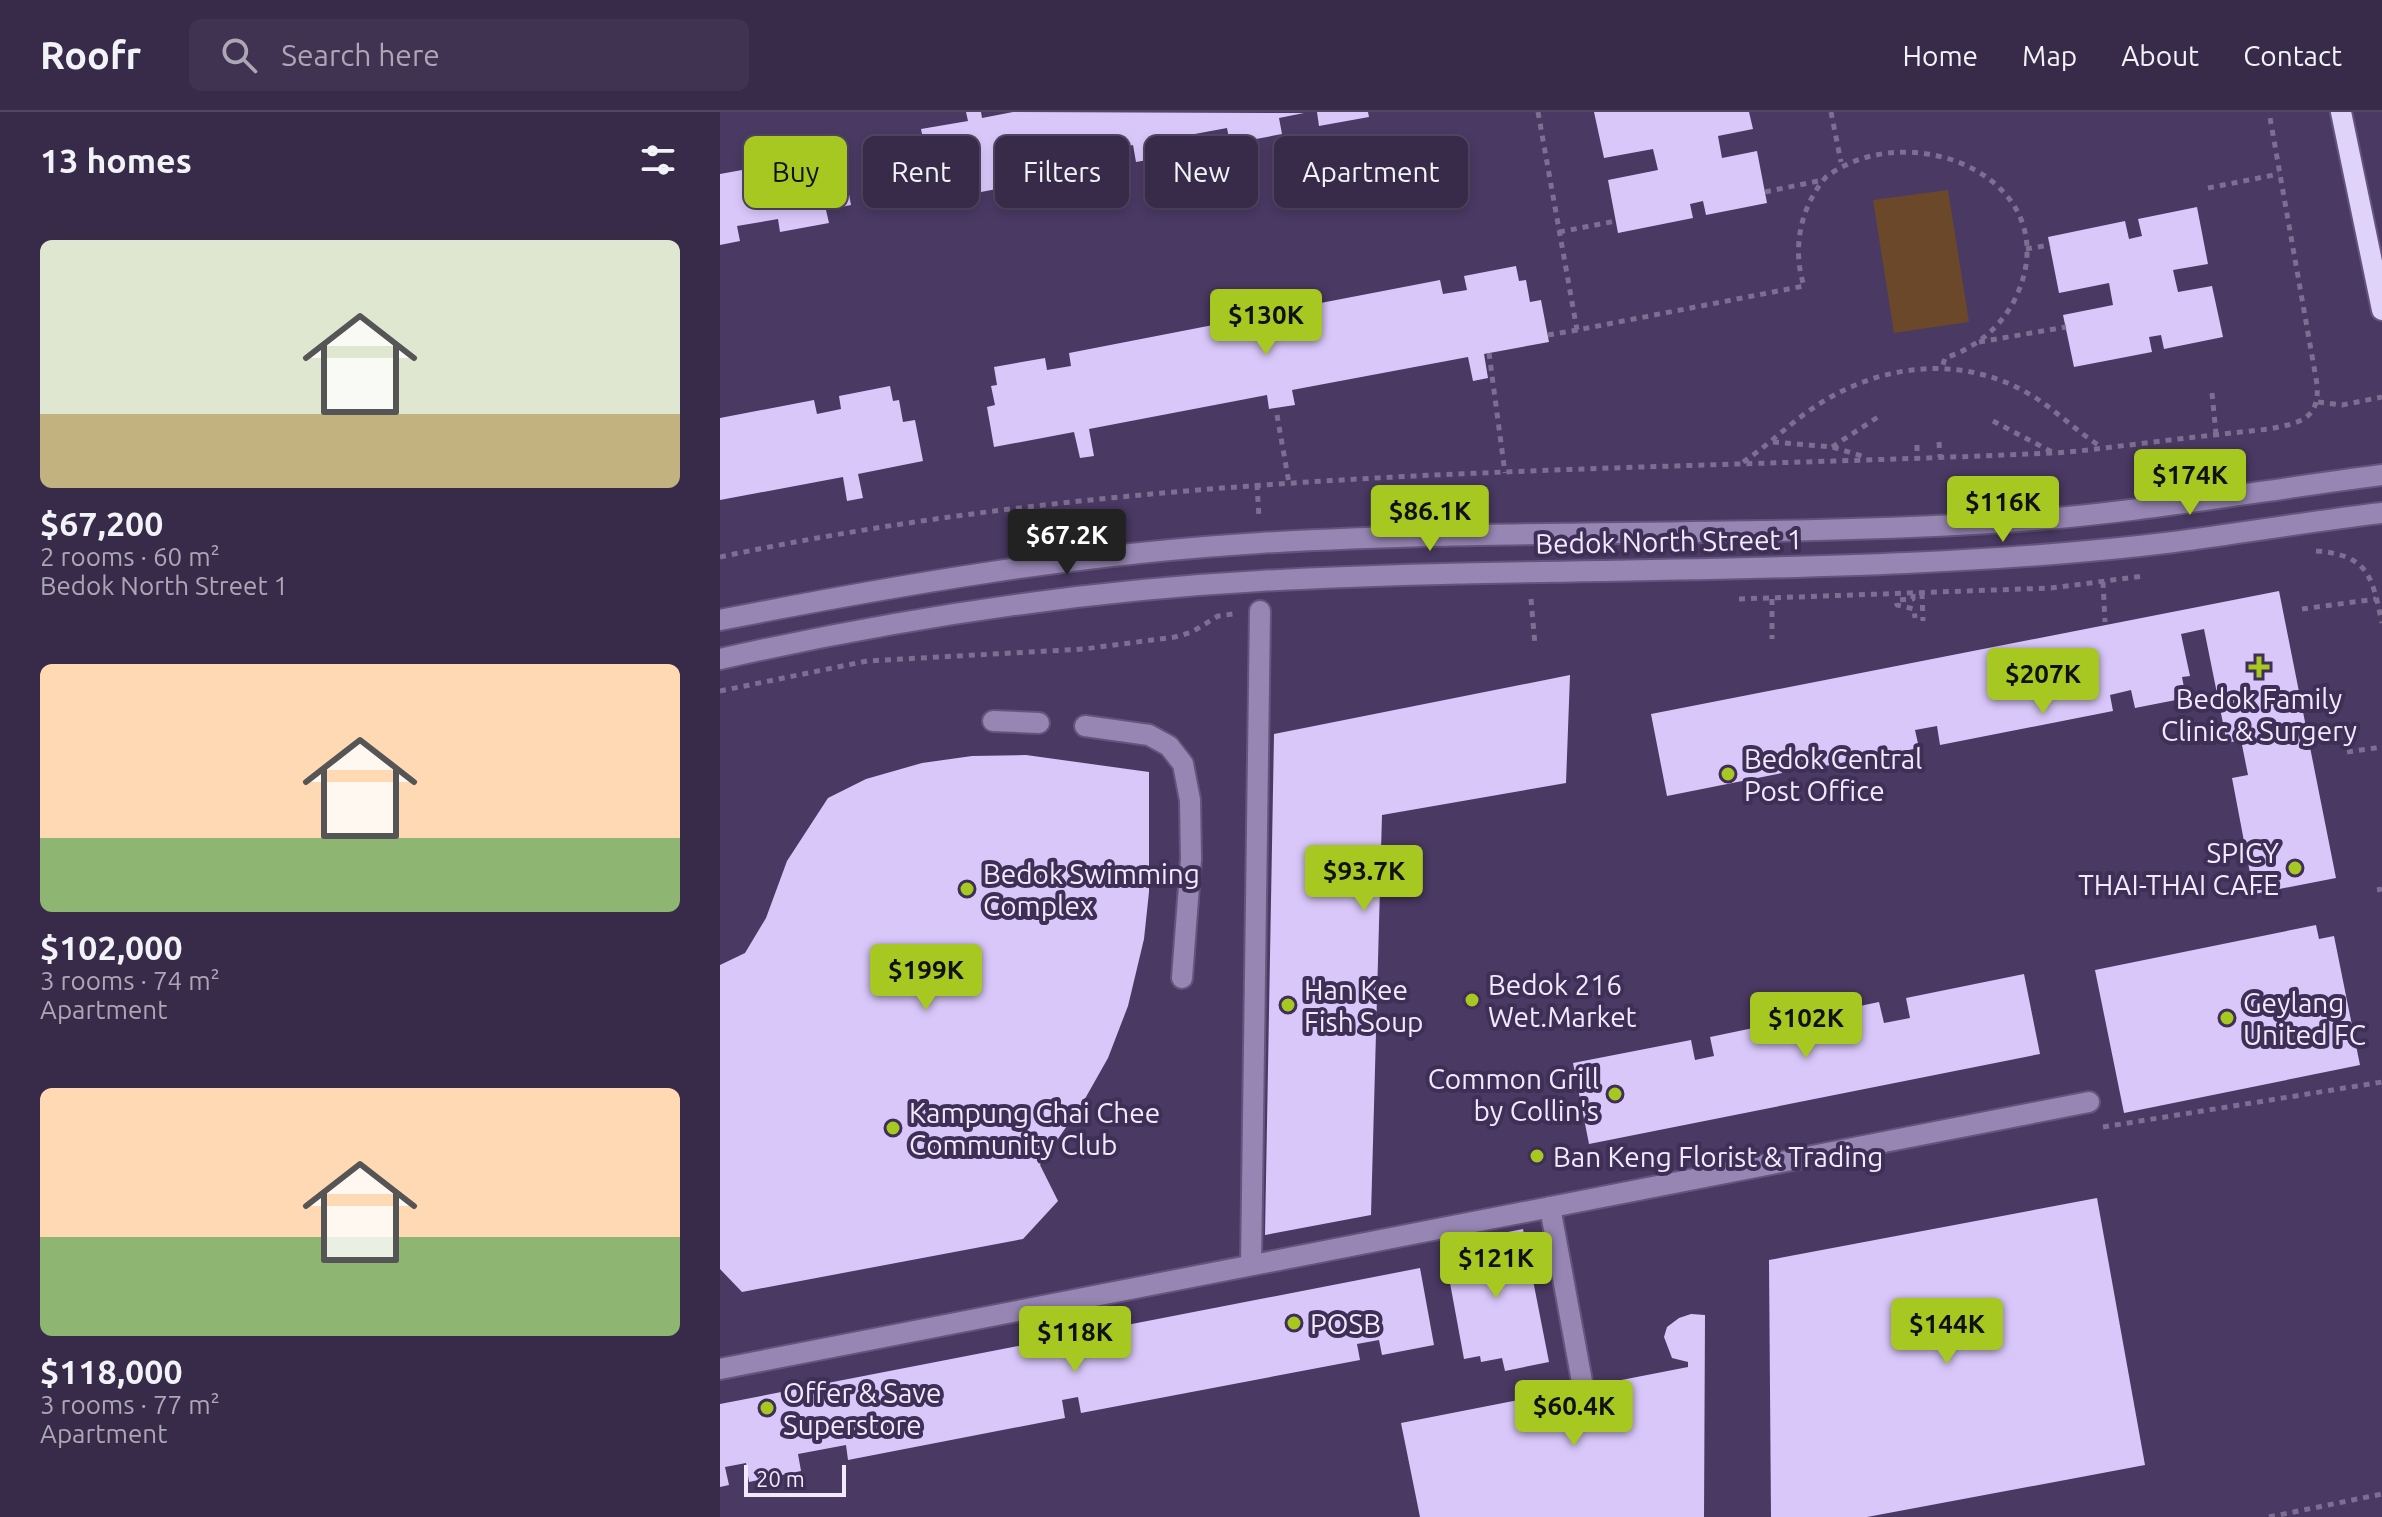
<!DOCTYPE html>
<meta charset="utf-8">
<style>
:root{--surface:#382b4a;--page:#3f3351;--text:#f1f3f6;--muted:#aba7b5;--line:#524762;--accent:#a6c820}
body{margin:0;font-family:Ubuntu,sans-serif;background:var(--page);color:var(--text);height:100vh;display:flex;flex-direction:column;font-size:30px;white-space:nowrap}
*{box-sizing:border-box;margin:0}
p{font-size:26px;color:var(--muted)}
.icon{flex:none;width:44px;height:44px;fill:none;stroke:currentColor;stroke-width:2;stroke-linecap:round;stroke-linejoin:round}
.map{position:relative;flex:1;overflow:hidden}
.sheet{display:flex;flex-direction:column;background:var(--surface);width:720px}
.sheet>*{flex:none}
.guide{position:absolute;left:24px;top:24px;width:760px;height:72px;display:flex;gap:16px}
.scale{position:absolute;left:24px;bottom:20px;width:102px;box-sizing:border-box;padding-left:8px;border:4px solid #f1e9fe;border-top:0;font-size:22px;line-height:28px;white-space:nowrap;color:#f1e9fe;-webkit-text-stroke:6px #3f2f57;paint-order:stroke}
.price{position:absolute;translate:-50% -68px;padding:0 18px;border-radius:8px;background:var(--accent);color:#111;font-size:26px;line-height:52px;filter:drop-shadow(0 2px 4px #0008)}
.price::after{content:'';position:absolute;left:50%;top:48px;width:24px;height:18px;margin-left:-12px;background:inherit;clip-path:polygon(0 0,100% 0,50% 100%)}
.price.on{background:#222;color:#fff}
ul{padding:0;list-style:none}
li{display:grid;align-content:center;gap:16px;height:424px;padding:0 40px}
li span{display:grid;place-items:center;height:248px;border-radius:12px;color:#555}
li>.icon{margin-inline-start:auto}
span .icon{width:144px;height:144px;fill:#fffc;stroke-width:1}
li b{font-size:34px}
h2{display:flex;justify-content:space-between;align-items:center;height:96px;padding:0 40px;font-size:34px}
.chip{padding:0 28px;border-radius:12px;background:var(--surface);box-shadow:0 4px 12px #0003,0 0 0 2px var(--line);font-size:28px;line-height:72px}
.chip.on{background:var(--accent);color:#111}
header{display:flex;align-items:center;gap:48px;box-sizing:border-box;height:112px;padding:0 40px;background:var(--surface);border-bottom:2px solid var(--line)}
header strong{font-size:38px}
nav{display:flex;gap:44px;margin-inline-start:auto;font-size:28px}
.search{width:560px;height:72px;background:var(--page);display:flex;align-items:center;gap:20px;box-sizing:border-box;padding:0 28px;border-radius:12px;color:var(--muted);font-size:30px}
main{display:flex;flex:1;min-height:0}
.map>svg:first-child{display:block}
</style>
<header>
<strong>Roofr</strong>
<div class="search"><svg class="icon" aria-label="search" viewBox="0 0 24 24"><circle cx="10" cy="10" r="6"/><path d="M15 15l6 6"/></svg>Search here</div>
<nav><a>Home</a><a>Map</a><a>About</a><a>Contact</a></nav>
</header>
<main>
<section class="sheet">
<h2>13 homes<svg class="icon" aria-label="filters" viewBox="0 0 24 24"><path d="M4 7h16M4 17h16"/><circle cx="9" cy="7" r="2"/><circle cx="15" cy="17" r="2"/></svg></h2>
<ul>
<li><span style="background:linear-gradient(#dfe7d0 70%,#c2b280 0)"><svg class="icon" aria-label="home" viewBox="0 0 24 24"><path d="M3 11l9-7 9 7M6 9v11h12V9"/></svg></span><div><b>$67,200</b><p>2 rooms · 60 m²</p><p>Bedok North Street 1</p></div></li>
<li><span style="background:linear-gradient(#ffd9b3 70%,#8fb573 0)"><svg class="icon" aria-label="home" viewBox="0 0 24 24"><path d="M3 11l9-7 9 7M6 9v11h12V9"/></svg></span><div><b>$102,000</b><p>3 rooms · 74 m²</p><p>Apartment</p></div></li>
<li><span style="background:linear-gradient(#ffd9b3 60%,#8fb573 0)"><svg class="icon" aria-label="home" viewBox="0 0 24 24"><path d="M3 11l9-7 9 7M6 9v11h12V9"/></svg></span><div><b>$118,000</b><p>3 rooms · 77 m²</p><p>Apartment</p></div></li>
</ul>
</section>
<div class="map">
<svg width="1662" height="1405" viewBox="0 0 1662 1405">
<rect width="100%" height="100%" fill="#4a3963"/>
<!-- green -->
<polygon fill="#6b4829" points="1228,78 1249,210 1174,221 1153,88"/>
<!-- building -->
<g fill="#d9c7fa">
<polygon points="246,0 261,0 262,6 293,0 584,1 559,6 562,22 510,32 507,16 464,24 467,41 416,50 413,33 374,41 377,57 327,67 324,50 284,58 287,75 235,85 231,68 212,71 201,17 248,9"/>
<polygon points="597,0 648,0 649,5 599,14"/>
<polygon points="874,0 1029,0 1033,17 998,24 1002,46 1037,39 1047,91 986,103 983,89 970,92 973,106 898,121 888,68 938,58 933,37 884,46"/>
<polygon points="81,25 85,46 121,39 131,93 106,98 109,111 60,120 58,107 17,114 20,129 0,133 0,62 71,49 67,27"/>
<polygon points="1477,95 1488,152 1453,158 1458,180 1492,174 1503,225 1444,237 1441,223 1429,225 1432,240 1354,255 1343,203 1393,193 1389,171 1339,181 1328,125 1405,109 1409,127 1422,124 1418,107"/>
<polygon points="796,154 799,169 806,168 810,190 821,188 829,230 764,242 768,266 753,269 748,245 572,278 575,293 549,297 547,283 369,317 374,344 360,346 354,320 274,335 267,295 275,293 271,274 277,273 274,255 325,246 327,258 351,254 349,241 524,207 527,220 552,215 549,201 720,168 723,182 747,178 744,164"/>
<polygon points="170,274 173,289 179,288 183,310 195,308 203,349 138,362 143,386 127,389 123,365 0,388 0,306 94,288 97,302 121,297 119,284"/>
<polygon points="1559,479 1616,766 1534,782 1512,666 1528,663 1521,628 1507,631 1484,517 1461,522 1470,564 1462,565 1466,586 1415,596 1411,578 1390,583 1393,599 1220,633 1217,614 1195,618 1199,636 1084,658 1080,642 1059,646 1062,661 947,684 931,602"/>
<polygon points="850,563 846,671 662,703 651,1103 545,1123 554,622"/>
<polygon points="306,643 429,660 429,780 424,827 408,894 388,946 362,992 320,1053 338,1089 303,1127 22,1180 0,1157 0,853 25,841 46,806 67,749 108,686 146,667 202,651 252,644"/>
<polygon points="1596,813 1599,827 1614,824 1640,953 1404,1001 1375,858"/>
<polygon points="1304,862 1320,942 869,1032 853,951 971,928 975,948 994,944 990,925 1159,890 1164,911 1190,906 1186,886"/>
<polygon points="1377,1086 1425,1353 1147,1405 1051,1405 1049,1148"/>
<polygon points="803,1117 829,1250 785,1259 782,1246 761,1250 760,1244 744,1247 723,1133"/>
<polygon points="700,1156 714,1233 662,1243 659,1228 637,1232 640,1248 361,1301 358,1285 342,1288 345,1306 128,1348 126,1333 78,1342 81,1359 29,1370 26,1351 5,1355 9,1373 0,1375 0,1292"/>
<polygon points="971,1202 985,1203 984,1405 700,1405 681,1311 968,1255 968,1250 952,1246 944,1225 947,1215 959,1206"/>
</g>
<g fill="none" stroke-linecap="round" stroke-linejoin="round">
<!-- minor casing -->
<g stroke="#65557c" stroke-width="24">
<g id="minor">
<path d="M 0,508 C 178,473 358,442 540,431 C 789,416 1038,426 1287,410 C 1413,402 1537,379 1662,363"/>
<path d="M 0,547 C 177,507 358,479 540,469 C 755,457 971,461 1186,451 C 1275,447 1365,441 1454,430 C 1523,421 1593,409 1662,401"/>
<polyline points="273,609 319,611"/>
<polyline points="365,614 429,623 449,634 463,652 470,688 471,747 462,866"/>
<polyline points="830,1095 863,1275"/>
<polyline points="531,1153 540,499"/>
<polyline points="0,1257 1369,990"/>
</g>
</g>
<!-- major casing -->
<g stroke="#65557c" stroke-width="24">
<polyline id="major" points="1621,0 1662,198"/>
</g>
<!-- path -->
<g stroke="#7d6e92" stroke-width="5" stroke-dasharray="6 6" stroke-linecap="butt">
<path d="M 818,0 L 857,218 L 1084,174 C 1072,137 1080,95 1106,65 C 1193,0 1354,70 1294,189 C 1279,217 1255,236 1225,246 L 1222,256"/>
<polyline points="1111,0 1121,50"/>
<polyline points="1488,76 1559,62"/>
<polyline points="1045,80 1103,68"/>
<polyline points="839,120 896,109"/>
<polyline points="1306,137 1330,133"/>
<polyline points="828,223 857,218"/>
<polyline points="1259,230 1346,215"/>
<polyline points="769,241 785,361"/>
<polyline points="1492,281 1496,322"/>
<polyline points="1598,290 1622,293 1662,285"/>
<polyline points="557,303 569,371"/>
<polyline points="1273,309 1332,340"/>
<polyline points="1053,330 1112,335 1145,345"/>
<polyline points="1219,330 1220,345"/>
<polyline points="1197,333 1197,346"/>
<polyline points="1112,335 1158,305"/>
<path d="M 1023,350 C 1046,335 1065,316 1086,301 C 1153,252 1239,240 1311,283 C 1336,298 1356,319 1380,334"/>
<polyline points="537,372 539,406"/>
<path d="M 1596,439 C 1650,443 1652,466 1662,511"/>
<path d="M 0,445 C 438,352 887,361 1331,341 C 1357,340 1383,336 1409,333 C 1456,327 1502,322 1549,317 C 1579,311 1600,308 1597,272 L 1549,0"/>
<polyline points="1383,470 1385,510"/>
<polyline points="1202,481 1203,509"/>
<polyline points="1193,482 1193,487 1177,488 1177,493 1194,497 1195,506"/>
<polyline points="811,487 815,533"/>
<polyline points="1019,487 1331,476 1424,464"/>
<polyline points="1052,487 1052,527"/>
<polyline points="1582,497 1656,487"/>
<polyline points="0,579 147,549 364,537 455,525 472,520 498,504 513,502"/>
<polyline points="1627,640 1662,635"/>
<polyline points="1657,778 1662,777"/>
<polyline points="1383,1015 1662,970"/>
<polyline points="1549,1405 1662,1382"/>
</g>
<!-- minor -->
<use href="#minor" stroke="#9786b4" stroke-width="20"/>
<!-- major -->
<use href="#major" stroke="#e0d3f9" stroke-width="20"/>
</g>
<!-- markers -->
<g fill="#a6c820" stroke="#3f2f57" stroke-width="3">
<path d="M1535 543h8v8h8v8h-8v8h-8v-8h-8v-8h8z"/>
<circle cx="1008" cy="662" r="8"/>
<circle cx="1575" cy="756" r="8"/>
<circle cx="247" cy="777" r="8"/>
<circle cx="752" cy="888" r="8"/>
<circle cx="568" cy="893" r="8"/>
<circle cx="1507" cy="906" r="8"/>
<circle cx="895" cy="982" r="8"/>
<circle cx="173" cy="1016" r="8"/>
<circle cx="817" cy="1044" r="8"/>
<circle cx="574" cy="1211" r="8"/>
<circle cx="47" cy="1296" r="8"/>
</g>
<g text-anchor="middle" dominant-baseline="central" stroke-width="8" stroke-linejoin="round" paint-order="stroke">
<!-- street labels -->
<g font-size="28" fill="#f1e9fe" stroke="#3f2f57">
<text transform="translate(949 429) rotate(-1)">Bedok North Street 1</text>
</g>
<!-- poi labels -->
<g font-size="28" fill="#f1e9fe" stroke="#3f2f57" text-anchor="start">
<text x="1539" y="586" text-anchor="middle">Bedok Family<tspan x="1539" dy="32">Clinic &amp; Surgery</tspan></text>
<text x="1024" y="646">Bedok Central<tspan x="1024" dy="32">Post Office</tspan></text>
<text x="1559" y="740" text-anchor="end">SPICY<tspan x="1559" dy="32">THAI-THAI CAFE</tspan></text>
<text x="263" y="761">Bedok Swimming<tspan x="263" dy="32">Complex</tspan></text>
<text x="768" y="872">Bedok 216<tspan x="768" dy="32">Wet.Market</tspan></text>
<text x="584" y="877">Han Kee<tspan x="584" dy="32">Fish Soup</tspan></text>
<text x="1523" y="890">Geylang<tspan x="1523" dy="32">United FC</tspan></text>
<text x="879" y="966" text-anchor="end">Common Grill<tspan x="879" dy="32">by Collin's</tspan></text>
<text x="189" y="1000">Kampung Chai Chee<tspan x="189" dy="32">Community Club</tspan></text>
<text x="833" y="1044">Ban Keng Florist &amp; Trading</text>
<text x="590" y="1211">POSB</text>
<text x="63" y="1280">Offer &amp; Save<tspan x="63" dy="32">Superstore</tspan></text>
</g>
</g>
</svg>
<div class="scale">20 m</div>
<b class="price" style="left:546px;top:245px">$130K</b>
<b class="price" style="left:1470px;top:405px">$174K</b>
<b class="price" style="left:1283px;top:432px">$116K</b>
<b class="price" style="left:710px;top:441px">$86.1K</b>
<b class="price on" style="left:347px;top:465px">$67.2K</b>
<b class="price" style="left:1323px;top:604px">$207K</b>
<b class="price" style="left:644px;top:801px">$93.7K</b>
<b class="price" style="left:206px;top:900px">$199K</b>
<b class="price" style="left:1086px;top:948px">$102K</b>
<b class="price" style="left:776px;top:1188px">$121K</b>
<b class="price" style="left:1227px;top:1254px">$144K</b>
<b class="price" style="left:355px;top:1262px">$118K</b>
<b class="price" style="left:854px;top:1336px">$60.4K</b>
<div class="guide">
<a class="chip on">Buy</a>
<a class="chip">Rent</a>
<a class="chip">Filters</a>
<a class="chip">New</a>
<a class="chip">Apartment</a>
</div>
</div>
</main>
